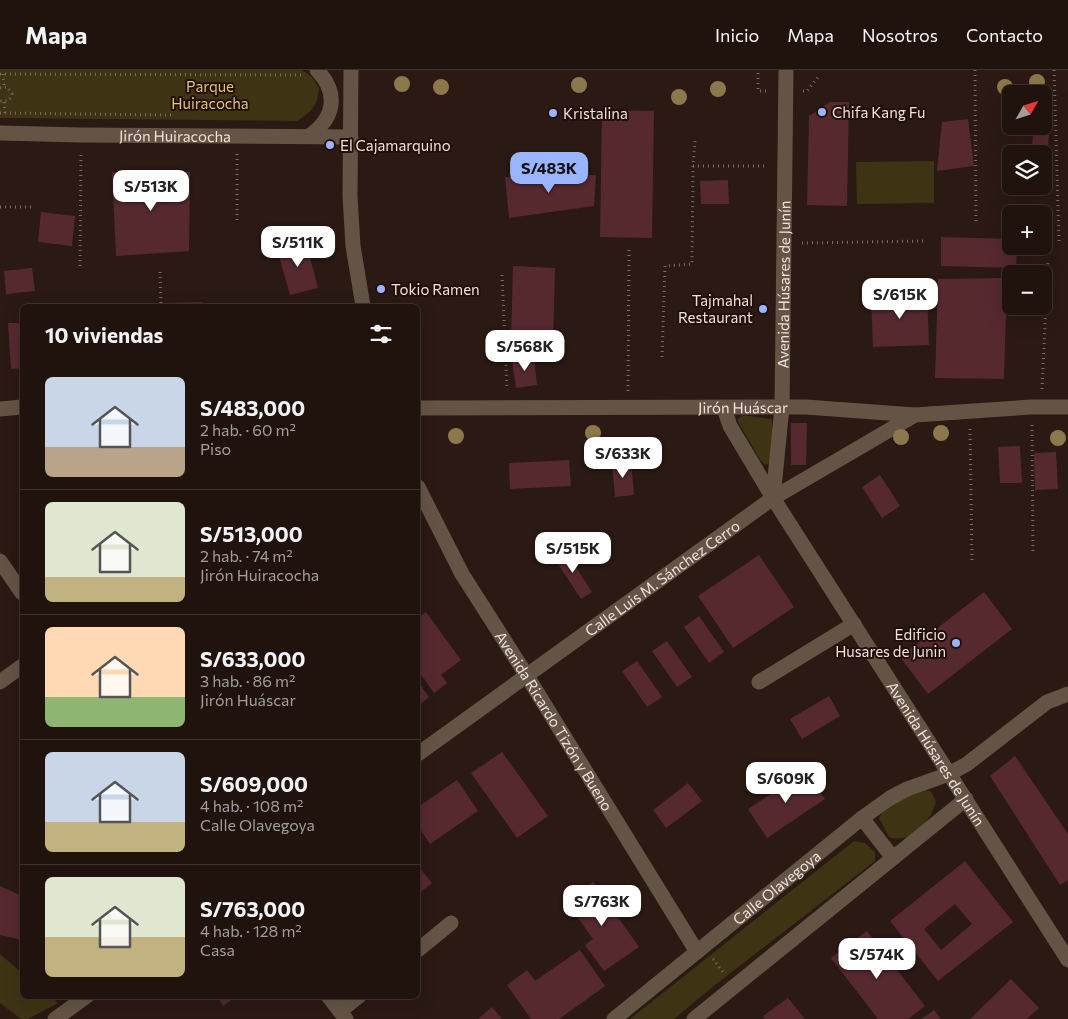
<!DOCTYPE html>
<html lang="es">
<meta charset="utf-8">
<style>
:root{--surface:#20130e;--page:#2d201c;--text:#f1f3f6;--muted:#a29e9e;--line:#3d322e;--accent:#9ab5fd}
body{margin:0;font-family:Commissioner,sans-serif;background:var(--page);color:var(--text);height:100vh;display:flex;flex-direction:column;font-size:19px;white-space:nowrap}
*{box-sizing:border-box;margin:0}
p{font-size:16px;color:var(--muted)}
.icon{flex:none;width:28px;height:28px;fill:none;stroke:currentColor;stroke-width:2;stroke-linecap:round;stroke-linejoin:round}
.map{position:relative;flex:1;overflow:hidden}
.side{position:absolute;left:20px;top:234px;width:400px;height:695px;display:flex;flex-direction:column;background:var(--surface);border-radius:8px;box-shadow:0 5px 20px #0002,0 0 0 1px var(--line)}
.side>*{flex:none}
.needle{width:32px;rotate:51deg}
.buttons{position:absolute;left:1002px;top:15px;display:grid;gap:10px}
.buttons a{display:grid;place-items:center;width:50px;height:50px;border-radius:8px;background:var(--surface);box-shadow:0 5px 20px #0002,0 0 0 1px var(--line);font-size:25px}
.price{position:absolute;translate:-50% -42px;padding:0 11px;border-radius:10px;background:#fff;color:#222;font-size:16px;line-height:32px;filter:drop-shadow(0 1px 2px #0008)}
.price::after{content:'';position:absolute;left:50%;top:30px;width:15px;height:11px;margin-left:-8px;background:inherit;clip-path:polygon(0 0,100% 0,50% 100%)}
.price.selected{background:var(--accent);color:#111}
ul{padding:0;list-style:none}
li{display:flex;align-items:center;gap:15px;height:125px;padding:0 25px}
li+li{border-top:1px solid var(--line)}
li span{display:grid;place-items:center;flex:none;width:140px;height:100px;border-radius:8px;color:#555}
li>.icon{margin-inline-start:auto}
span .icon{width:60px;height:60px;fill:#fffc;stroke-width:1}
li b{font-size:21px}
h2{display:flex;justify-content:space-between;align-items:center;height:60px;padding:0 25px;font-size:21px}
header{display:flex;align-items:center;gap:30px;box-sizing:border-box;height:70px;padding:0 25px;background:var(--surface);border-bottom:1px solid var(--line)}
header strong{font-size:24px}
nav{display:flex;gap:28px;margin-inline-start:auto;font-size:18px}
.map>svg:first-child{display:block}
</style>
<header>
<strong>Mapa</strong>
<nav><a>Inicio</a><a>Mapa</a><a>Nosotros</a><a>Contacto</a></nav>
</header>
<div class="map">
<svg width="1068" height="949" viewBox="0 0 1068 949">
<rect width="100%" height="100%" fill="#2b1913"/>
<!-- green -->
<g fill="#3e3313">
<path d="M 0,0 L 302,0 L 312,7 L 319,18 C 317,37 312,41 297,51 L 0,48 Z"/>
<polygon points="934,91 934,133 857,134 856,92"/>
<polygon points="742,345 772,349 773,390 766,395 760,390 737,350"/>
<path d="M 914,719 L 931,721 L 936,732 C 930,751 912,775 889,767 L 879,748 L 885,738 Z"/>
<polygon points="854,771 865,773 875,782 875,791 710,919 674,949 630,949"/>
<polygon points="0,884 22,903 22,926 50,926 58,933 28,949 21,949 0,933"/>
</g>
<!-- building -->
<g fill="#56292f" fill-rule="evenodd">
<polygon points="830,32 849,32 847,136 807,135 809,46"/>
<polygon points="602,40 654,41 652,168 600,167"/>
<polygon points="968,49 974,96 937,101 942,52"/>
<polygon points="1050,51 1047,90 1044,90 1044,84 1032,84 1033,56 1044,56 1044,53"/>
<polygon points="112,102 190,102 189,181 116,186"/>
<polygon points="596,105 594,136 509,148 505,107"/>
<polygon points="728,110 729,134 701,134 700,111"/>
<polygon points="41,142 75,146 72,176 38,172"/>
<polygon points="941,167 1011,169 1011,176 1017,176 1016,198 941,196"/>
<polygon points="306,172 318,218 290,225 277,179"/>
<polygon points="513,196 555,198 553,271 511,270"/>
<polygon points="32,198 35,221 6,224 4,201"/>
<polygon points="1007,208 1004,309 935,308 938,209"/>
<polygon points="927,224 929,275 873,277 871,226"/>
<polygon points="202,232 202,236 167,236 167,233"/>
<polygon points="8,253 22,253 22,298 11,299"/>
<polygon points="534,287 537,315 516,318 512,290"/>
<polygon points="791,353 807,353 806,395 791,395"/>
<polygon points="1020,376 1022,413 1000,413 998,377"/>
<polygon points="1056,382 1058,419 1035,420 1034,383"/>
<polygon points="569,390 571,416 510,419 509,393"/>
<polygon points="631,392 634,425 615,427 612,393"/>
<polygon points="880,405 900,436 882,448 862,417"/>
<polygon points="564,479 592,522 581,529 553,486"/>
<polygon points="759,485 794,537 733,578 698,526"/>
<polygon points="984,522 1012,559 928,624 900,587"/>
<polygon points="426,542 461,590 441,605 447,613 434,623 418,600 418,548"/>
<polygon points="699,546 724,582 709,593 684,557"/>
<polygon points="667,571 692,607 677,617 652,581"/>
<polygon points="637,591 662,627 647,637 622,601"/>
<polygon points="418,612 429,627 418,636"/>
<polygon points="829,626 840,646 802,669 790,649"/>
<polygon points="502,682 548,746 517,768 471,703"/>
<polygon points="1015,686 1068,764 1068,810 1060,815 990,706"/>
<polygon points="806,701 825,729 767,768 748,739"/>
<polygon points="457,710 478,741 430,774 418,756 418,737"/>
<polygon points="688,713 702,731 666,758 653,740"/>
<path d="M 965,791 L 1013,852 L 938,911 L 890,851 ZM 955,834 L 972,854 L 941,880 L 924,859 Z"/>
<polygon points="418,796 432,813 418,824"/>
<polygon points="593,812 639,877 604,901 585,875 593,869 566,831"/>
<polygon points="0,816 22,826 22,870 0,865"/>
<polygon points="867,861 925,936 908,949 878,949 831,888"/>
<polygon points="580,880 605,916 559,949 531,949 507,915 527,900 535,911"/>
<polygon points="1011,909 1039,938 1027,949 970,949"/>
<polygon points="217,926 237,926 223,936"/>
<polygon points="788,928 805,949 765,949 763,946"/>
<polygon points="492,937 502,949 478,949"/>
<polygon points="934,940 941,949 921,949"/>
</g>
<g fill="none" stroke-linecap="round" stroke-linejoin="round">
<!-- path -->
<g stroke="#7a6a64" stroke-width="3" stroke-dasharray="1 4" stroke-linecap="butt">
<polyline points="975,0 976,155"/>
<polyline points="1054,0 1059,171"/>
<polyline points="758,3 758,21 770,21"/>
<polyline points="0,4 302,5"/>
<polyline points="3,4 4,17"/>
<polyline points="0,18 7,17 12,24 10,28 7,31 0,31"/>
<polyline points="803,21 807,21 819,6"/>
<polyline points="4,32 5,43"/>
<polyline points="0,43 172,45"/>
<polyline points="693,96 767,96"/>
<polyline points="0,137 34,137"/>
<polyline points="237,150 237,84"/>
<polyline points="802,173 924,171"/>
<polyline points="80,196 81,81"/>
<polyline points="160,202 161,236"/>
<polyline points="502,205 507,320"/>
<polyline points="662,287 665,196 692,194 693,96 695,71"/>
<polyline points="1042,319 1048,192"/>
<polyline points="628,321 629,177"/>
<polyline points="1032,355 1033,482"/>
<polyline points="970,359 972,491"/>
<polyline points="713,889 723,902"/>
</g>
<!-- minor -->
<g stroke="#635446" stroke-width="15">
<polyline points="351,0 350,126 353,176 363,236"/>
<path id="s1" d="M 0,63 L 81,65 L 351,67"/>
<path d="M 309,66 C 335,48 339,23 317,0"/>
<path id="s2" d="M 418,338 L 806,337 L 915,345 L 1031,337 L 1068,337"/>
<path id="s3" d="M 724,338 L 730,356 L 773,428 L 1068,890"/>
<polyline points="0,339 22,337"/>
<path id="s4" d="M 418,417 L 462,504 L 527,606 L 697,882"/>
<path id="s5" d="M 773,428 L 782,337 L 786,0"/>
<polyline points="0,491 22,523"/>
<polyline points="0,612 22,596"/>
<polyline points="759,612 854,554"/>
<path id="s6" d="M 418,684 L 773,428 L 915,345"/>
<polyline points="862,748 893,788"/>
<polyline points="418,880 451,853"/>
<polyline points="328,926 346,949"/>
<polyline points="340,941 359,926"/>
<polyline points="55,949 87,926"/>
<path id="s7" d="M 614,949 L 862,748 L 890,728 L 907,719 L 949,704 L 967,694 L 1047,632 L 1068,624"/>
<polyline points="694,949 966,729"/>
</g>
</g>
<!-- trees -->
<g fill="#8d774c">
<circle cx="1037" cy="12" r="8"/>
<circle cx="402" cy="14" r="8"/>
<circle cx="579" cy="15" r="8"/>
<circle cx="441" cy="17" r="8"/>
<circle cx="1005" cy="17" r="8"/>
<circle cx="718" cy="19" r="8"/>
<circle cx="679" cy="27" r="8"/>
<circle cx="593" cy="363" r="8"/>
<circle cx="941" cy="363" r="8"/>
<circle cx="456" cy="366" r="8"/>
<circle cx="901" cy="367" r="8"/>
<circle cx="1058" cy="368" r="8"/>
</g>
<!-- markers -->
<g fill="#9ab5fd" stroke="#210f0a" stroke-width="2">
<circle cx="822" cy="42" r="5"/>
<circle cx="553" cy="43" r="5"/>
<circle cx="330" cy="75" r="5"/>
<circle cx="381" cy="219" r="5"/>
<circle cx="763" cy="239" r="5"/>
<circle cx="956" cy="573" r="5"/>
</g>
<g text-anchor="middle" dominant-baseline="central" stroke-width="4" stroke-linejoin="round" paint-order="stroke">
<!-- park labels -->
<g font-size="15" fill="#dec47b" stroke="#210f0a">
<text x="210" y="16">Parque<tspan x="210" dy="17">Huiracocha</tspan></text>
</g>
<!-- poi labels -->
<g font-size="15" fill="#efe1dc" stroke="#210f0a" text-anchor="start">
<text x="832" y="42">Chifa Kang Fu</text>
<text x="563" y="43">Kristalina</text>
<text x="340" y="75">El Cajamarquino</text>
<text x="391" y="219">Tokio Ramen</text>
<text x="753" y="230" text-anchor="end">Tajmahal<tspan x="753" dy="17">Restaurant</tspan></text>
<text x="946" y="564" text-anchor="end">Edificio<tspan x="946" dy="17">Husares de Junin</tspan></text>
</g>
<!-- street labels -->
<g font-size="15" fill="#efe1dc" stroke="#210f0a">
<text stroke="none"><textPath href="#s1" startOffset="175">Jirón Huiracocha</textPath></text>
<text stroke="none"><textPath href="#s5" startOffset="214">Avenida Húsares de Junín</textPath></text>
<text stroke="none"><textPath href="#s2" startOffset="325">Jirón Huáscar</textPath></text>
<text stroke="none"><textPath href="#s6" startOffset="301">Calle Luis M. Sánchez Cerro</textPath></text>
<text stroke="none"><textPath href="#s4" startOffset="271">Avenida Ricardo Tizón y Bueno</textPath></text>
<text stroke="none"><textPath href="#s3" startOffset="406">Avenida Húsares de Junín</textPath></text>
<text stroke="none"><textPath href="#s7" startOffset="209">Calle Olavegoya</textPath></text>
</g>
</g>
</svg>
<div class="buttons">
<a><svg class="needle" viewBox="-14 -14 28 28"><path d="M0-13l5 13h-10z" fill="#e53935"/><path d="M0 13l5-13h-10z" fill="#a29e9e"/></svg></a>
<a><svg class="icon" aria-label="layers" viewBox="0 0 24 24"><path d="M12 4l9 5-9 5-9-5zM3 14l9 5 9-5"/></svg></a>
<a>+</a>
<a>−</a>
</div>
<b class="price selected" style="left:549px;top:124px">S/483K</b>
<b class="price" style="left:151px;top:142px">S/513K</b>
<b class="price" style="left:298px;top:198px">S/511K</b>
<b class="price" style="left:900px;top:250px">S/615K</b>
<b class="price" style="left:525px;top:302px">S/568K</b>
<b class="price" style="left:623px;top:409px">S/633K</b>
<b class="price" style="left:573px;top:504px">S/515K</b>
<b class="price" style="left:786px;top:734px">S/609K</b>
<b class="price" style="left:602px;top:857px">S/763K</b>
<b class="price" style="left:877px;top:910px">S/574K</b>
<section class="side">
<h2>10 viviendas<svg class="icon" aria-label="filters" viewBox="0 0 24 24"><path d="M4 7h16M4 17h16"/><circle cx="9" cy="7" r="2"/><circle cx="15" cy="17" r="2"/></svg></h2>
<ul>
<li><span style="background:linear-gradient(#c9d6e8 70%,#b9a48a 0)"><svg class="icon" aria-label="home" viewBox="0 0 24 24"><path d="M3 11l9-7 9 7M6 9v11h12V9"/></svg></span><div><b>S/483,000</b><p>2 hab. · 60 m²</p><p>Piso</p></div></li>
<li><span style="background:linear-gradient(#dfe7d0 75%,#c2b280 0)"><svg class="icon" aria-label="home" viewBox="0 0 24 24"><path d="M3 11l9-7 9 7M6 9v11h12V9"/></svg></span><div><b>S/513,000</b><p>2 hab. · 74 m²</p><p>Jirón Huiracocha</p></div></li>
<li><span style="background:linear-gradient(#ffd9b3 70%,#8fb573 0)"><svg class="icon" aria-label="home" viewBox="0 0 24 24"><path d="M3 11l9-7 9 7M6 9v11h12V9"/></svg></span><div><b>S/633,000</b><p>3 hab. · 86 m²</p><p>Jirón Huáscar</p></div></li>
<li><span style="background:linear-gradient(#c9d6e8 70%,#c2b280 0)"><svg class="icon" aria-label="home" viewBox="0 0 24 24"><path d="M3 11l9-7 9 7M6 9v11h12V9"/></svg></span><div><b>S/609,000</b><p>4 hab. · 108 m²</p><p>Calle Olavegoya</p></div></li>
<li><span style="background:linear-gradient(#dfe7d0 60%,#c2b280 0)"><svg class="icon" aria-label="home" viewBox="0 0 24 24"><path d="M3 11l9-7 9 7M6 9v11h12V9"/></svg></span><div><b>S/763,000</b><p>4 hab. · 128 m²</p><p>Casa</p></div></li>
</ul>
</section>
</div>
